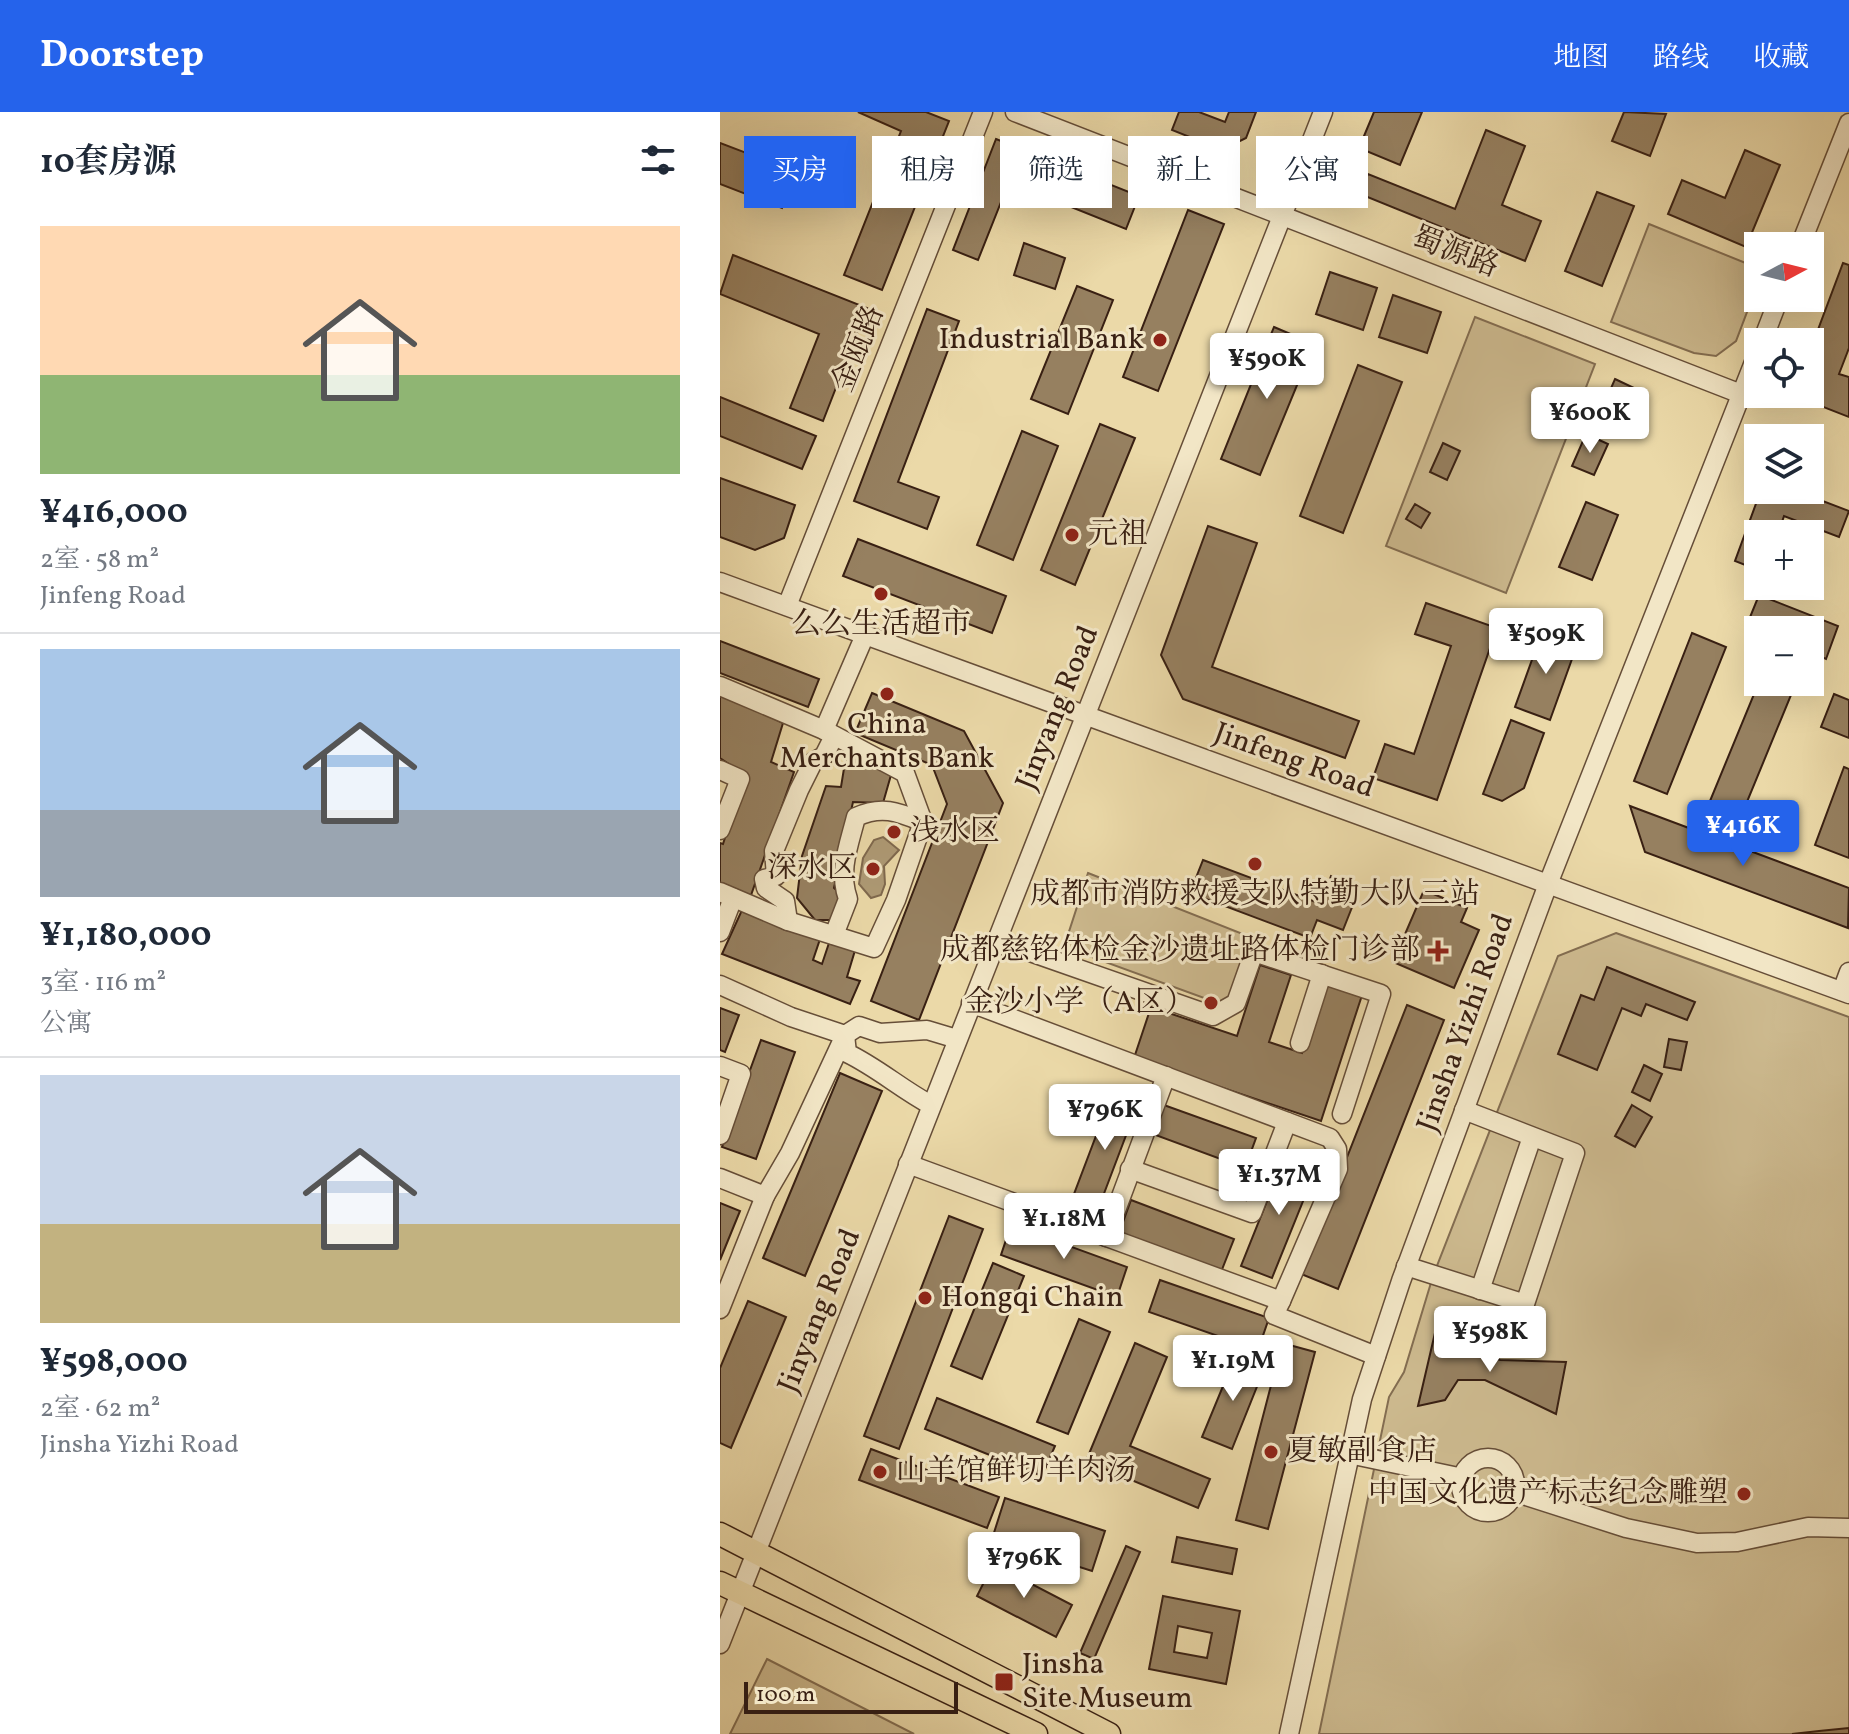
<!DOCTYPE html>
<html lang="zh">
<meta charset="utf-8">
<style>
:root{--surface:#fff;--page:#f6f6f7;--text:#1f2937;--muted:#747a83;--line:#e0e1e3;--accent:#2563eb}
body{margin:0;font-family:Vollkorn,"Noto Serif SC",serif;background:var(--page);color:var(--text);height:100vh;display:flex;flex-direction:column;font-size:30px;white-space:nowrap}
*{box-sizing:border-box;margin:0}
p{font-size:26px;color:var(--muted)}
.icon{flex:none;width:44px;height:44px;fill:none;stroke:currentColor;stroke-width:2;stroke-linecap:round;stroke-linejoin:round}
.map{position:relative;flex:1;overflow:hidden}
.drawer{display:flex;flex-direction:column;background:var(--surface);width:720px}
.drawer>*{flex:none}
.banner{position:absolute;left:24px;top:24px;width:760px;height:72px;display:flex;gap:16px}
.needle{width:52px;rotate:83deg}
.controls{position:absolute;left:1024px;top:120px;display:grid;gap:16px}
.controls a{display:grid;place-items:center;width:80px;height:80px;border-radius:0px;background:var(--surface);box-shadow:0 8px 32px #0002;font-size:40px}
.scale{position:absolute;left:24px;bottom:20px;width:214px;box-sizing:border-box;padding-left:8px;border:4px solid #392013;border-top:0;font-size:22px;line-height:28px;white-space:nowrap;color:#392013;-webkit-text-stroke:6px #f2e6c6;paint-order:stroke}
.price{position:absolute;translate:-50% -68px;padding:0 18px;border-radius:8px;background:#fff;color:#222;font-size:26px;line-height:52px;filter:drop-shadow(0 2px 4px #0008)}
.price::after{content:'';position:absolute;left:50%;top:48px;width:24px;height:18px;margin-left:-12px;background:inherit;clip-path:polygon(0 0,100% 0,50% 100%)}
.price.current{background:var(--accent);color:#fff}
ul{padding:0;list-style:none}
li{display:grid;align-content:center;gap:16px;height:424px;padding:0 40px}
li+li{border-top:2px solid var(--line)}
li span{display:grid;place-items:center;height:248px;border-radius:0px;color:#555}
li>.icon{margin-inline-start:auto}
span .icon{width:144px;height:144px;fill:#fffc;stroke-width:1}
li b{font-size:34px}
h2{display:flex;justify-content:space-between;align-items:center;height:96px;padding:0 40px;font-size:34px}
.chip{padding:0 28px;border-radius:0px;background:var(--surface);box-shadow:0 8px 32px #0002;font-size:28px;line-height:72px}
.chip.current{background:var(--accent);color:#fff}
header{display:flex;align-items:center;gap:48px;box-sizing:border-box;height:112px;padding:0 40px;background:var(--accent);color:#fff}
header strong{font-size:38px}
nav{display:flex;gap:44px;margin-inline-start:auto;font-size:28px}
main{display:flex;flex:1;min-height:0}
.map>svg:first-child{display:block}
</style>
<header>
<strong>Doorstep</strong>
<nav><a>地图</a><a>路线</a><a>收藏</a></nav>
</header>
<main>
<section class="drawer">
<h2>10套房源<svg class="icon" aria-label="filters" viewBox="0 0 24 24"><path d="M4 7h16M4 17h16"/><circle cx="9" cy="7" r="2"/><circle cx="15" cy="17" r="2"/></svg></h2>
<ul>
<li><span style="background:linear-gradient(#ffd9b3 60%,#8fb573 0)"><svg class="icon" aria-label="home" viewBox="0 0 24 24"><path d="M3 11l9-7 9 7M6 9v11h12V9"/></svg></span><div><b>¥416,000</b><p>2室 · 58 m²</p><p>Jinfeng Road</p></div></li>
<li><span style="background:linear-gradient(#a9c7e8 65%,#9aa5b1 0)"><svg class="icon" aria-label="home" viewBox="0 0 24 24"><path d="M3 11l9-7 9 7M6 9v11h12V9"/></svg></span><div><b>¥1,180,000</b><p>3室 · 116 m²</p><p>公寓</p></div></li>
<li><span style="background:linear-gradient(#c9d6e8 60%,#c2b280 0)"><svg class="icon" aria-label="home" viewBox="0 0 24 24"><path d="M3 11l9-7 9 7M6 9v11h12V9"/></svg></span><div><b>¥598,000</b><p>2室 · 62 m²</p><p>Jinsha Yizhi Road</p></div></li>
</ul>
</section>
<div class="map">
<svg width="1129" height="1622" viewBox="0 0 1129 1622">
<rect width="100%" height="100%" fill="#ebd9a8"/>
<filter id="stains"><feTurbulence type="fractalNoise" baseFrequency=".0025" numOctaves="4"/><feColorMatrix values="0 0 0 0 .2 0 0 0 0 .09 0 0 0 0 .02 0 0 0 .5 -.17"/></filter>
<radialGradient id="worn" r=".72"><stop offset=".6" stop-color="#630" stop-opacity="0"/><stop offset="1" stop-color="#630" stop-opacity=".3"/></radialGradient>
<!-- green -->
<g fill="#cdba8f" stroke="#836d51" stroke-width="2">
<polygon points="929,112 1038,156 1038,171 1016,229 996,244 974,241 891,210"/>
<polygon points="755,205 875,252 786,481 666,434"/>
<polygon points="368,761 533,826 506,894 344,835"/>
<polygon points="896,821 1129,905 1129,1622 599,1622 669,1285 684,1260 713,1164 838,844"/>
<polygon points="47,1547 194,1622 10,1622"/>
</g>
<!-- water -->
<polygon fill="#ae9a75" stroke="#7f694e" stroke-width="2" points="163,725 179,738 164,754 165,772 161,783 151,786 139,772 143,746 154,728"/>
<!-- building -->
<g fill="#968060" stroke="#392013" stroke-width="2" fill-rule="evenodd">
<polygon points="138,0 206,0 229,9 162,178 124,163 181,19"/>
<polygon points="459,0 479,0 505,10 509,0 536,0 526,26 502,38 452,18"/>
<polygon points="654,0 702,0 680,53 639,36"/>
<polygon points="904,0 946,2 930,44 892,29"/>
<polygon points="766,18 805,34 782,93 821,109 805,149 640,82 648,62 735,97"/>
<polygon points="276,27 419,84 406,117 289,70 258,148 233,138"/>
<polygon points="0,31 76,60 62,96 0,72"/>
<polygon points="1025,38 1060,53 1026,135 948,102 962,68 1005,86"/>
<polygon points="877,80 914,94 882,174 845,159"/>
<polygon points="468,98 504,112 438,279 403,265"/>
<polygon points="304,131 345,146 335,177 294,163"/>
<polygon points="13,143 147,196 103,309 70,296 99,222 0,182"/>
<polygon points="1123,151 1129,153 1129,236 1119,262 1129,265 1129,305 1088,289 1098,262 1090,259 1090,239"/>
<polygon points="610,160 657,176 643,218 596,202"/>
<polygon points="357,174 393,188 348,302 311,287"/>
<polygon points="673,183 721,200 707,241 659,225"/>
<polygon points="207,197 239,209 178,370 219,385 207,417 134,389"/>
<polygon points="554,215 594,232 540,363 501,347"/>
<polygon points="638,253 682,270 623,421 580,404"/>
<polygon points="895,267 914,276 893,323 874,315"/>
<polygon points="0,285 96,324 82,357 0,324"/>
<polygon points="380,312 415,326 355,473 321,458"/>
<polygon points="302,319 338,334 293,448 257,433"/>
<polygon points="866,322 888,332 874,363 852,354"/>
<polygon points="723,331 740,339 727,368 710,360"/>
<polygon points="0,366 75,393 64,426 35,438 0,425"/>
<polygon points="1041,378 1074,378 1129,399 1119,425 1064,404 1058,422 1038,422 1038,458 1015,449"/>
<polygon points="866,390 898,403 872,468 839,455"/>
<polygon points="695,392 710,401 701,416 686,407"/>
<polygon points="488,414 537,431 492,555 639,609 625,646 463,587 441,543"/>
<polygon points="138,427 286,484 272,521 123,464"/>
<polygon points="1039,483 1118,514 1106,547 1090,540 1090,518 1038,520 1026,515"/>
<polygon points="706,491 777,516 717,688 653,666 665,632 694,642 731,534 695,522"/>
<polygon points="822,520 857,533 830,608 795,595"/>
<polygon points="972,521 1006,535 947,682 914,669"/>
<polygon points="0,529 99,567 88,595 0,561"/>
<polygon points="1039,570 1071,583 1022,702 990,689"/>
<polygon points="0,580 63,611 51,650 74,660 30,786 0,771 0,731 3,732 25,663 0,646"/>
<polygon points="152,581 244,619 283,691 199,908 151,889 227,692 212,653 135,621"/>
<polygon points="1114,582 1129,588 1129,626 1101,615"/>
<polygon points="791,608 824,621 804,676 782,689 763,682"/>
<polygon points="127,638 171,663 163,691 133,690 114,776 124,785 114,808 95,808 77,786 82,744 106,674 121,675"/>
<polygon points="1124,655 1129,657 1129,746 1095,733"/>
<polygon points="910,694 1129,776 1128,816 925,740"/>
<polygon points="483,748 601,792 611,764 640,775 623,818 597,808 590,826 470,781"/>
<polygon points="704,778 747,796 741,810 759,818 734,876 673,850"/>
<polygon points="22,798 100,827 93,848 102,852 111,825 136,835 127,865 140,869 130,892 2,842"/>
<polygon points="540,853 571,863 549,930 582,941 608,864 644,877 601,1009 414,946 431,895 517,924"/>
<polygon points="887,855 975,890 967,908 926,892 921,904 902,896 877,958 838,942 861,883 874,888"/>
<polygon points="687,893 724,908 618,1177 581,1162"/>
<polygon points="0,896 19,903 5,940 0,938"/>
<polygon points="949,927 967,930 961,958 944,955"/>
<polygon points="41,928 75,940 36,1047 2,1035"/>
<polygon points="924,953 942,962 930,989 912,980"/>
<polygon points="120,961 162,979 85,1164 43,1146"/>
<polygon points="393,979 419,989 377,1100 351,1090"/>
<polygon points="441,992 536,1026 525,1056 430,1021"/>
<polygon points="912,993 932,1005 915,1035 895,1024"/>
<polygon points="565,1044 596,1057 552,1166 521,1154"/>
<polygon points="411,1088 514,1127 501,1160 399,1121"/>
<polygon points="0,1091 20,1099 0,1148"/>
<polygon points="229,1104 263,1117 179,1337 144,1324"/>
<polygon points="291,1113 407,1155 397,1185 281,1143"/>
<polygon points="273,1151 304,1164 262,1267 231,1254"/>
<polygon points="440,1168 549,1206 538,1238 429,1200"/>
<polygon points="28,1189 66,1205 11,1336 0,1331 0,1256"/>
<polygon points="359,1207 390,1220 348,1322 317,1310"/>
<polygon points="715,1221 780,1248 846,1250 836,1302 765,1268 738,1268 725,1288 698,1294"/>
<polygon points="415,1231 447,1245 410,1334 490,1367 478,1396 366,1349"/>
<polygon points="562,1231 595,1240 548,1417 516,1408"/>
<polygon points="515,1245 544,1257 512,1337 482,1325"/>
<polygon points="217,1286 335,1334 322,1364 205,1317"/>
<polygon points="151,1337 279,1385 267,1416 139,1368"/>
<polygon points="285,1386 385,1419 372,1459 272,1427"/>
<polygon points="457,1425 517,1437 512,1462 452,1450"/>
<polygon points="406,1434 420,1440 374,1547 360,1541"/>
<polygon points="273,1452 352,1493 336,1525 257,1484"/>
<path d="M 443,1484 L 520,1499 L 506,1572 L 429,1557 ZM 458,1514 L 492,1521 L 487,1546 L 454,1540 Z"/>
<polygon points="1129,1616 1129,1622 1072,1622 1099,1619"/>
</g>
<g fill="none" stroke-linecap="round" stroke-linejoin="round">
<!-- minor casing -->
<g stroke="#664e38" stroke-width="21">
<g id="minor">
<polyline points="295,0 1021,282"/>
<polyline points="1080,134 1129,11"/>
<polyline points="1042,230 1059,186"/>
<polyline points="0,470 1129,882"/>
<polyline points="67,494 263,0"/>
<polyline points="0,574 104,618 185,661 203,710 176,788 154,836 68,809 0,780"/>
<polyline points="104,618 145,523"/>
<polyline points="0,658 20,667 0,718"/>
<polyline points="68,809 65,789 46,776 44,767 56,764 54,739 79,678 93,650 104,644 114,624"/>
<polyline points="0,820 13,786"/>
<path d="M 114,823 L 128,787 C 118,759 129,733 136,705 C 162,693 178,700 203,710"/>
<polyline points="276,828 493,904 516,891 534,840 661,882 622,1002"/>
<polyline points="0,873 71,905 125,923 139,914 160,921 207,918 237,927"/>
<polyline points="1122,879 1129,860"/>
<polyline points="251,891 610,1026 617,1037 618,1057 561,1189"/>
<path d="M 125,923 L 127,941 C 158,956 181,977 211,993"/>
<polyline points="580,931 602,862"/>
<polyline points="0,954 21,962 0,1023"/>
<polyline points="188,1052 561,1189 554,1203 656,1244"/>
<polyline points="410,1057 532,1101 567,1010"/>
<polyline points="0,1066 45,1084 70,1041 125,923"/>
<polyline points="386,1125 446,964"/>
<polyline points="686,1154 805,1192 855,1041 744,998"/>
<polyline points="760,1178 812,1025"/>
<polyline points="0,1197 45,1084"/>
<polyline points="629,1342 743,1366"/>
<circle cx="768" cy="1373" r="27"/>
<polyline points="794,1380 906,1416 977,1431 1017,1430 1088,1415 1129,1416"/>
<polyline points="0,1532 603,0"/>
<polyline points="569,1622 642,1287 681,1169 828,772 1038,240"/>
</g>
</g>
<!-- major casing -->
<g stroke="#392013" stroke-width="25">
<g id="major">
<polyline points="0,1422 389,1622"/>
<polyline points="0,1471 316,1622"/>
</g>
</g>
<!-- minor -->
<use href="#minor" stroke="#f2e6c6" stroke-width="18"/>
<!-- major -->
<use href="#major" stroke="#ebd9a8" stroke-width="22"/>
</g>
<!-- markers -->
<g fill="#8f2418" stroke="#f2e6c6" stroke-width="3">
<circle cx="440" cy="228" r="8"/>
<circle cx="352" cy="423" r="8"/>
<circle cx="161" cy="482" r="8"/>
<circle cx="167" cy="582" r="8"/>
<circle cx="174" cy="720" r="8"/>
<circle cx="535" cy="752" r="8"/>
<circle cx="153" cy="757" r="8"/>
<path d="M714 827h8v8h8v8h-8v8h-8v-8h-8v-8h8z"/>
<circle cx="491" cy="891" r="8"/>
<circle cx="205" cy="1186" r="8"/>
<circle cx="551" cy="1340" r="8"/>
<circle cx="160" cy="1360" r="8"/>
<circle cx="1024" cy="1382" r="8"/>
<rect x="274" y="1560" width="20" height="20" rx="4"/>
</g>
<g text-anchor="middle" dominant-baseline="central" stroke-width="6" stroke-linejoin="round" paint-order="stroke">
<!-- street labels -->
<g font-size="30" fill="#392013" stroke="#f2e6c6">
<text transform="translate(735 141) rotate(21)">蜀源路</text>
<text transform="translate(139 237) rotate(-68)">金瓯路</text>
<text transform="translate(338 596) rotate(-68)">Jinyang Road</text>
<text transform="translate(574 649) rotate(20)">Jinfeng Road</text>
<text transform="translate(746 911) rotate(-70)">Jinsha Yizhi Road</text>
<text transform="translate(100 1199) rotate(-68)">Jinyang Road</text>
</g>
<!-- poi labels -->
<g font-size="30" fill="#392013" stroke="#f2e6c6" text-anchor="start">
<text x="424" y="228" text-anchor="end">Industrial Bank</text>
<text x="368" y="423">元祖</text>
<text x="161" y="513" text-anchor="middle">么么生活超市</text>
<text x="167" y="613" text-anchor="middle">China<tspan x="167" dy="34">Merchants Bank</tspan></text>
<text x="190" y="720">浅水区</text>
<text x="137" y="757" text-anchor="end">深水区</text>
<text x="535" y="783" text-anchor="middle">成都市消防救援支队特勤大队三站</text>
<text x="700" y="839" text-anchor="end">成都慈铭体检金沙遗址路体检门诊部</text>
<text x="475" y="891" text-anchor="end">金沙小学（A区）</text>
<text x="221" y="1186">Hongqi Chain</text>
<text x="567" y="1340">夏敏副食店</text>
<text x="176" y="1360">山羊馆鲜切羊肉汤</text>
<text x="1008" y="1382" text-anchor="end">中国文化遗产标志纪念雕塑</text>
<text x="302" y="1553">Jinsha<tspan x="302" dy="34">Site Museum</tspan></text>
</g>
</g>
<rect width="100%" height="100%" filter="url(#stains)"/>
<rect width="100%" height="100%" fill="url(#worn)"/>
</svg>
<div class="controls">
<a><svg class="needle" viewBox="-14 -14 28 28"><path d="M0-13l5 13h-10z" fill="#e53935"/><path d="M0 13l5-13h-10z" fill="#747a83"/></svg></a>
<a><svg class="icon" aria-label="locate" viewBox="0 0 24 24"><circle cx="12" cy="12" r="6"/><path d="M12 2v4M12 18v4M2 12h4M18 12h4"/></svg></a>
<a><svg class="icon" aria-label="layers" viewBox="0 0 24 24"><path d="M12 4l9 5-9 5-9-5zM3 14l9 5 9-5"/></svg></a>
<a>+</a>
<a>−</a>
</div>
<div class="scale">100 m</div>
<b class="price" style="left:547px;top:289px">¥590K</b>
<b class="price" style="left:870px;top:343px">¥600K</b>
<b class="price" style="left:826px;top:564px">¥509K</b>
<b class="price current" style="left:1023px;top:756px">¥416K</b>
<b class="price" style="left:385px;top:1040px">¥796K</b>
<b class="price" style="left:559px;top:1105px">¥1.37M</b>
<b class="price" style="left:344px;top:1149px">¥1.18M</b>
<b class="price" style="left:770px;top:1262px">¥598K</b>
<b class="price" style="left:513px;top:1291px">¥1.19M</b>
<b class="price" style="left:304px;top:1488px">¥796K</b>
<div class="banner">
<a class="chip current">买房</a>
<a class="chip">租房</a>
<a class="chip">筛选</a>
<a class="chip">新上</a>
<a class="chip">公寓</a>
</div>
</div>
</main>
